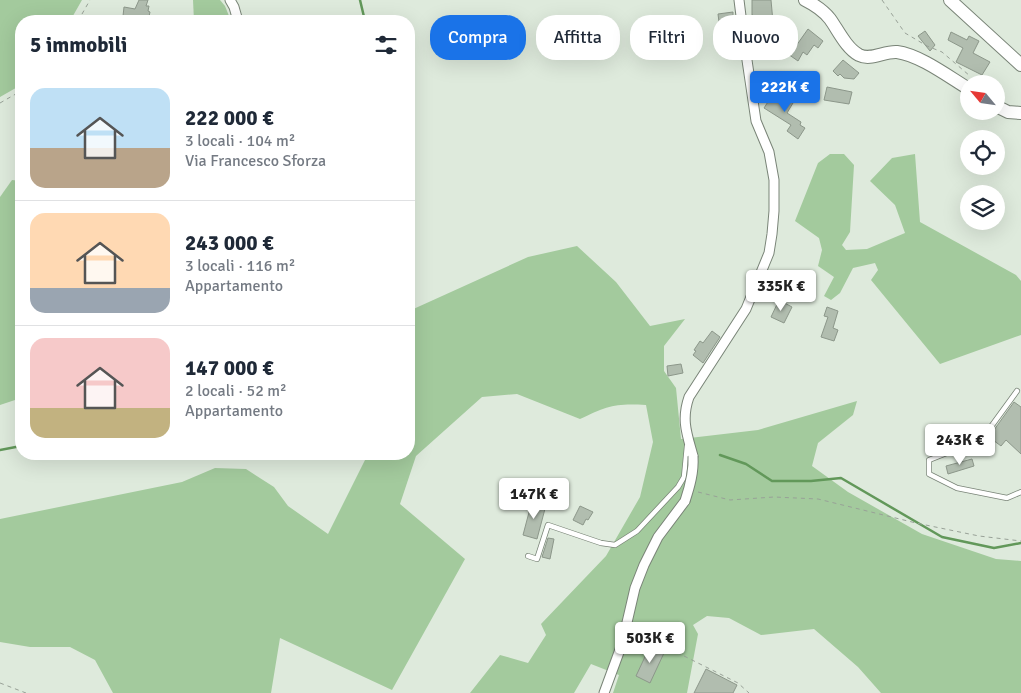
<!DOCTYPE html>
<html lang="it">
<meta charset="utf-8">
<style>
:root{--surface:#fff;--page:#f2f2f3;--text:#1f2937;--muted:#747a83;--line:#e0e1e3;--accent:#1a73e8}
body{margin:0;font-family:Signika,sans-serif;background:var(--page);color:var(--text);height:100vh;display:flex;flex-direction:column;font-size:19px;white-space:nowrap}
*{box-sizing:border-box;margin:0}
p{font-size:16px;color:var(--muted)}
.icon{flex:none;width:28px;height:28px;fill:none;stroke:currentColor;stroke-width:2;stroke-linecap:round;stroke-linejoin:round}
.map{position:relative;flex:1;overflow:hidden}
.details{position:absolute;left:15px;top:15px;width:400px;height:445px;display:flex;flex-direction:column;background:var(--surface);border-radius:20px;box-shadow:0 5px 20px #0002}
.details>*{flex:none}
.hud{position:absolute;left:430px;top:15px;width:475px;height:45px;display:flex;gap:10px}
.needle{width:32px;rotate:299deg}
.fabs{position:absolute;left:960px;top:75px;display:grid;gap:10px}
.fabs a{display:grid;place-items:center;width:45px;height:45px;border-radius:50%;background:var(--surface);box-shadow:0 5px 20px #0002;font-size:25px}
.price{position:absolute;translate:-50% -42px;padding:0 11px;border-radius:5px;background:#fff;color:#222;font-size:16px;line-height:32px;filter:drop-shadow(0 1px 2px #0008)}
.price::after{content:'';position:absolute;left:50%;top:30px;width:15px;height:11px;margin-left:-8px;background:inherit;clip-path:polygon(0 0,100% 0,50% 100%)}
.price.selected{background:var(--accent);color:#fff}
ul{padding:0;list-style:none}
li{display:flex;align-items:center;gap:15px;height:125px;padding:0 15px}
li+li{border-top:1px solid var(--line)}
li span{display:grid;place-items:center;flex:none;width:140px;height:100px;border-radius:15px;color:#555}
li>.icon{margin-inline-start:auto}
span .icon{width:60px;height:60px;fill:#fffc;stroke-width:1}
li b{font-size:21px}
h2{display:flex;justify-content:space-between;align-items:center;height:60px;padding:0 15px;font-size:21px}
.tag{padding:0 18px;border-radius:20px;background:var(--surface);box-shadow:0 5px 20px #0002;font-size:18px;line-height:45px}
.tag.selected{background:var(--accent);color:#fff}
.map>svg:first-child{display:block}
</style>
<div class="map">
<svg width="1021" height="693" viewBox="0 0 1021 693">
<rect width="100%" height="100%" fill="#deeadc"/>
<!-- green -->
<g fill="#a3ca9d">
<polygon points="0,0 82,0 70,21 21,21 21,85 0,97"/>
<polygon points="193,0 220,0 225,6 231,21 194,21"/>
<polygon points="830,154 844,154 854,165 850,232 842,245 846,250 867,249 905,233 895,205 870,181 892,158 915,154 920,222 1016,275 1021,281 1021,335 940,364 871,280 878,270 875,263 853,268 840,293 831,300 824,296 834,277 818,266 822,250 819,238 795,221 818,163"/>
<polygon points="12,180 21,181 21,398 0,405 0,197"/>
<path d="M 577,246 L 616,282 L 650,326 L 685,319 L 664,346 L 664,371 L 676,388 L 681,439 L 758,430 L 857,401 L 853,415 L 818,443 L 812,466 L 848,492 L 922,534 L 996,559 L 1021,561 L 1021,693 L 881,693 L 858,667 L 814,629 L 761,635 L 729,618 L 707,616 L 693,625 L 698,634 L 687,693 L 613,693 L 619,675 L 591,664 L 574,693 L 470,693 L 500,655 L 528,663 L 546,635 L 541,624 L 606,556 L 640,497 L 653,442 L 646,405 C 615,403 607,406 580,419 L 517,394 L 482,397 L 416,456 L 400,504 L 465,559 L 392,690 L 280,638 L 271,693 L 113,693 L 95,660 L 70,647 L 30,647 L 0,642 L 0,519 L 182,482 L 215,468 L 246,469 L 274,487 L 288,506 L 328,534 L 368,454 L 409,454 L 409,311 L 528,257 Z"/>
</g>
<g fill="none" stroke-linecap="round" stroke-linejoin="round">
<!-- stream -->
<g stroke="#62985a" stroke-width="2.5">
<polyline points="360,0 365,21"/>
<polyline points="0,450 21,446"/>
<polyline points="720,455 746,464 772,481 811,481 841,478 942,537 994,548 1021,543"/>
</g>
</g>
<!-- building -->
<g fill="#b1bdaf" stroke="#8c978a">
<polygon points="139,0 148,0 146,6 149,6 148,11 150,12 148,21 133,21 133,18 123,16 124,7 135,9"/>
<polygon points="752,0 771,0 773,22 768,23 771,50 755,51 753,36 756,35 753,15 752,15"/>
<polygon points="733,12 733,29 720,30 718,14"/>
<polygon points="808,29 823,41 818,48 814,45 807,55 803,52 798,61 788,54 794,45 796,46"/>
<polygon points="925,31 935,45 930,51 918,36"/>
<polygon points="951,32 967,40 969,36 979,41 973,53 990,62 982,75 956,62 963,48 948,40"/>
<polygon points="843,60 859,73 854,79 844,78 840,74 838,76 833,71"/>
<polygon points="827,87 852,92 849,104 824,100"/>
<polygon points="775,91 793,103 787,113 801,122 800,125 805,128 798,139 787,131 791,125 764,108"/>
<polygon points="779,300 792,307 784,323 771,317"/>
<polygon points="827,307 838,311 833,328 838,330 834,341 821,337 828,317 824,316"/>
<polygon points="712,331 720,337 703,363 693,355 696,351 694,350 700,341 703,343"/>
<polygon points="681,364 683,373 668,376 667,366"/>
<polygon points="1014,402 1021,407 1021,454 1006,440 1001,446 989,437"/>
<polygon points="972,459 974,466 948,474 946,466"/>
<polygon points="532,501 546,505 537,539 523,535"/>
<polygon points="580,506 593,512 588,520 586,519 583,525 573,520"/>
<polygon points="548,538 554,539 550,559 542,557"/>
<polygon points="650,646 664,653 650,683 636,676"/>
<polygon points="706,669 737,685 733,693 694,693"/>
</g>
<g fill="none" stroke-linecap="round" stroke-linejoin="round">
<!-- service casing -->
<g stroke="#798477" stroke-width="6">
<g id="service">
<polyline points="1017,391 982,439 929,460 929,474 957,488 1007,498 1021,492"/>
<polyline points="528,556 537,559 548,525 601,543 615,545 637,531 678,487 684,477 687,446"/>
</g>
</g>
<!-- minor casing -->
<g stroke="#798477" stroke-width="11">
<g id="minor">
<polyline points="230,0 234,7 238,21"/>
<path d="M 693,456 C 687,434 681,420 689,397 L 746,309 L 769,253 L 772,234 L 774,211 L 774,180 L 769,152 L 756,121 L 744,40 L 739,0"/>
<polyline points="604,693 622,644 635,588 644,565 658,537 685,501"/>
</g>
</g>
<!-- secondary casing -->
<g stroke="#798477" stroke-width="14">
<g id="secondary">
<path d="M 805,0 C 815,5 823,10 830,19 C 838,30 846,48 859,55 C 871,61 884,51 897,52 C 920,55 949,77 969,89"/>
<polyline points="950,0 1021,65"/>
<polyline points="996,106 1008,112 1021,113"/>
</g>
</g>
<!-- path -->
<g stroke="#98a197" stroke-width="1" stroke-dasharray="4 4" stroke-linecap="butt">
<polyline points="882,0 905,33 927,46 942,52 970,76"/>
<polyline points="78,21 90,0"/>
<polyline points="0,103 21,91"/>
<polyline points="698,492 730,500 774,497 818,499 916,523 979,536 1021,541"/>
<polyline points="634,631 738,683 749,693"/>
<polyline points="0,683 26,693"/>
</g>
<!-- service -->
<use href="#service" stroke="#fff" stroke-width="4.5"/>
<!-- minor -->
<use href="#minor" stroke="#fff" stroke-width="9"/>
<!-- secondary -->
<use href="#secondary" stroke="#fff" stroke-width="12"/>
<!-- minor-bridge casing -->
<g stroke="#798477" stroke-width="11" stroke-linecap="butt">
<path id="minor-bridge" d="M 685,501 C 690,486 694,472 693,456"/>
</g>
<!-- minor-bridge -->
<use href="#minor-bridge" stroke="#fff" stroke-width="9"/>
</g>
</svg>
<div class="fabs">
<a><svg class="needle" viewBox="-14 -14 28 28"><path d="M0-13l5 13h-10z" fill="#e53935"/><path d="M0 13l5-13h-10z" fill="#747a83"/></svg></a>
<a><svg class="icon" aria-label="locate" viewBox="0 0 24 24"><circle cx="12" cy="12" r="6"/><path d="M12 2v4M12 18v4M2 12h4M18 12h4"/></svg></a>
<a><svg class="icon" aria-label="layers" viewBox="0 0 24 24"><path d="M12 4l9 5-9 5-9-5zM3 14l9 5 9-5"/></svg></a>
</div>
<b class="price selected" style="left:785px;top:113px">222K €</b>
<b class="price" style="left:781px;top:312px">335K €</b>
<b class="price" style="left:960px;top:466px">243K €</b>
<b class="price" style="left:534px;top:520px">147K €</b>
<b class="price" style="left:650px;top:664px">503K €</b>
<div class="hud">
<a class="tag selected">Compra</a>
<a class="tag">Affitta</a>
<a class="tag">Filtri</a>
<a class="tag">Nuovo</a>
</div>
<section class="details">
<h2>5 immobili<svg class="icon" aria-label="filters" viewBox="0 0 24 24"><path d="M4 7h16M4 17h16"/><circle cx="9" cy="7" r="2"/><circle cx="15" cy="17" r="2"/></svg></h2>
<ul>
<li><span style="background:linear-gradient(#bfe0f5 60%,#b9a48a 0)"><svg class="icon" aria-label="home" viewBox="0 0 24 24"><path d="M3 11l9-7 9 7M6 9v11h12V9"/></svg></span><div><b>222 000 €</b><p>3 locali · 104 m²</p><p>Via Francesco Sforza</p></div></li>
<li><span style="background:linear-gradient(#ffd9b3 75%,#9aa5b1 0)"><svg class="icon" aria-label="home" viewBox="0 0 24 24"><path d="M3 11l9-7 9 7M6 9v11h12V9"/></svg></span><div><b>243 000 €</b><p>3 locali · 116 m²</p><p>Appartamento</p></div></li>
<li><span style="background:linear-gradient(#f6c9c9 70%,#c2b280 0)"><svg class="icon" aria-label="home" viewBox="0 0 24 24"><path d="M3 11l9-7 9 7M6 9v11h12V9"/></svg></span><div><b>147 000 €</b><p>2 locali · 52 m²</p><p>Appartamento</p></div></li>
</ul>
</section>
</div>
